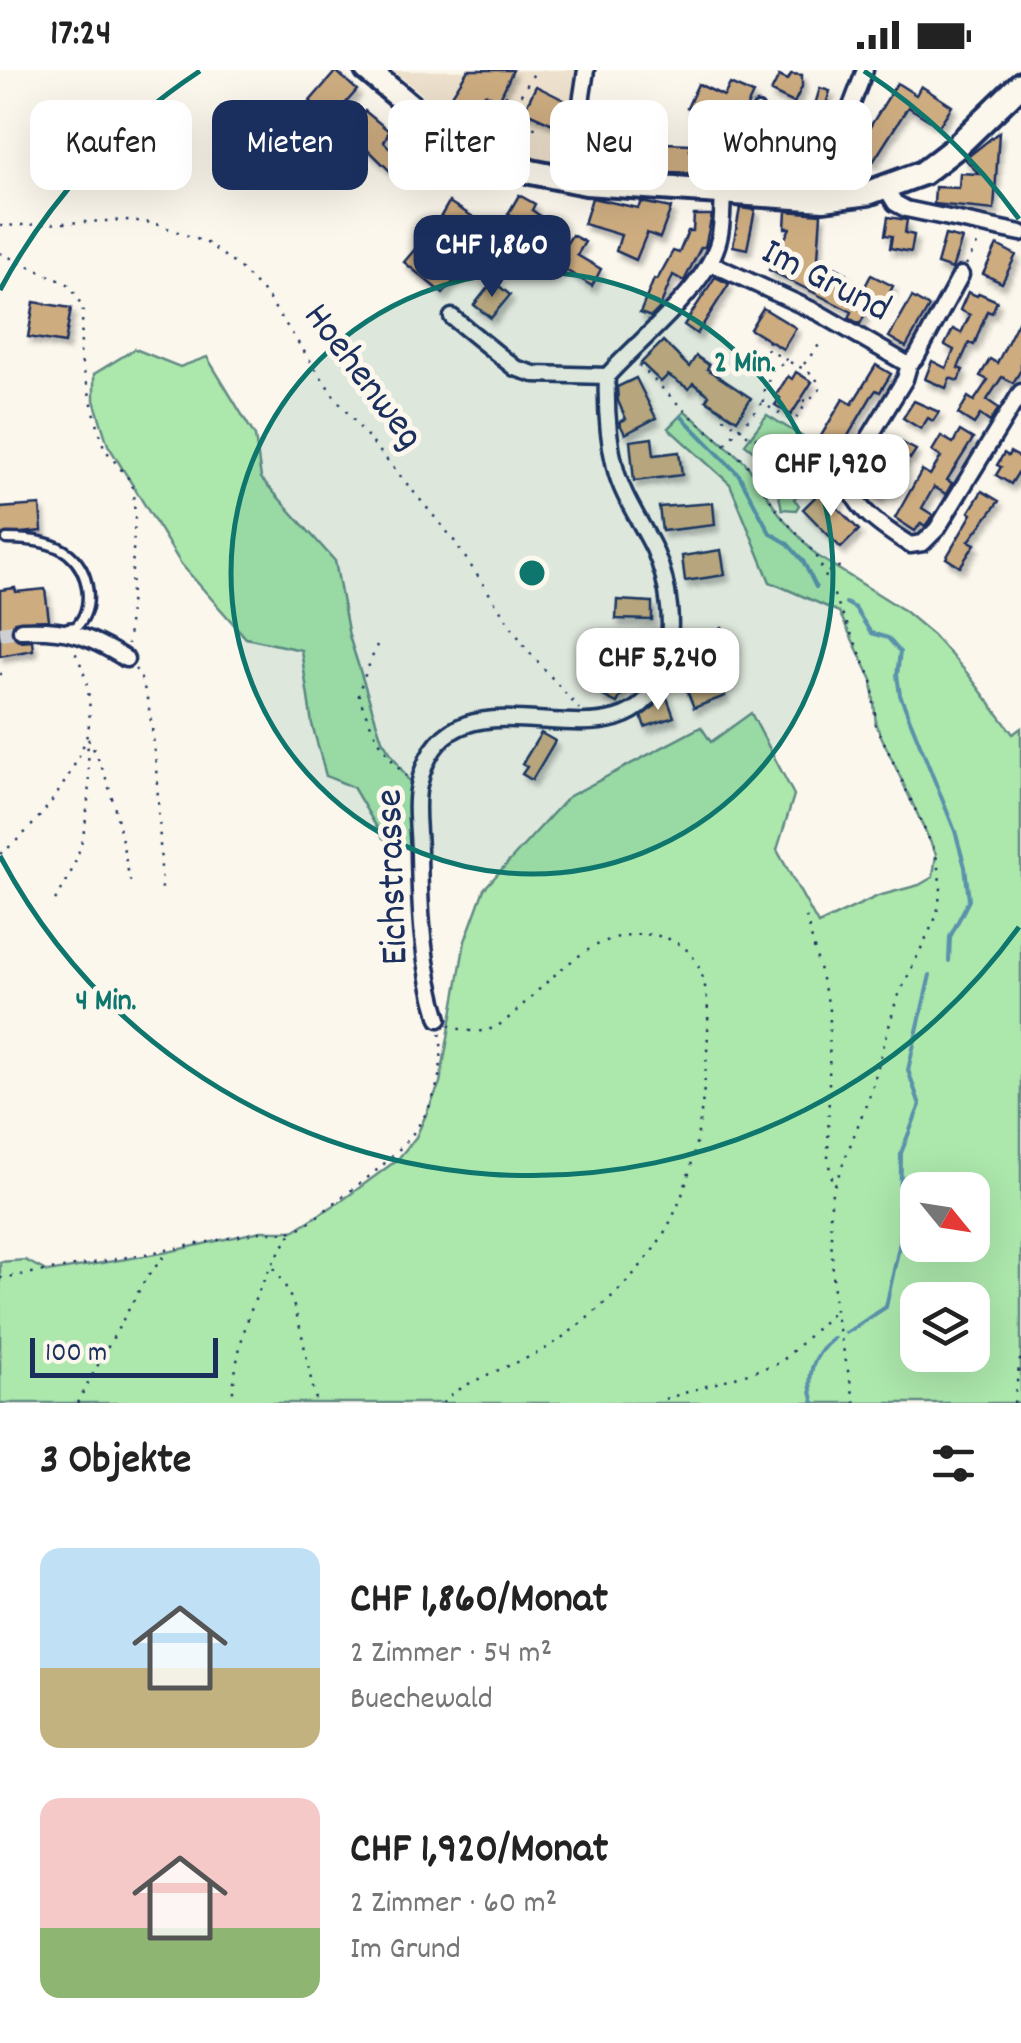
<!DOCTYPE html>
<html lang="de">
<meta charset="utf-8">
<style>
:root{--surface:#fff;--page:#f2f2f2;--text:#222;--muted:#767676;--accent:#1b2f5e}
body{margin:0;font-family:Dekko,sans-serif;background:var(--page);color:var(--text);height:100vh;display:flex;flex-direction:column;font-size:38px;white-space:nowrap}
*{box-sizing:border-box;margin:0}
p{font-size:32px;color:var(--muted)}
.icon{flex:none;width:55px;height:55px;fill:none;stroke:currentColor;stroke-width:2;stroke-linecap:round;stroke-linejoin:round}
.map{position:relative;height:1333px;overflow:hidden}
.drawer{display:flex;flex-direction:column;background:var(--surface);flex:1}
.drawer>*{flex:none}
.hud{position:absolute;left:30px;top:30px;width:962px;height:90px;display:flex;gap:20px}
.needle{width:65px;rotate:120deg}
.controls{position:absolute;left:900px;top:1102px;display:grid;gap:20px}
.controls a{display:grid;place-items:center;width:90px;height:90px;border-radius:20px;background:var(--surface);box-shadow:0 10px 40px #0002;font-size:50px}
.scale{position:absolute;left:30px;bottom:25px;width:188px;box-sizing:border-box;padding-left:10px;border:5px solid #1b2f5e;border-top:0;font-size:28px;line-height:35px;white-space:nowrap;color:#1b2f5e;-webkit-text-stroke:8px #fbf7ec;paint-order:stroke}
.price{position:absolute;translate:-50% -85px;padding:0 22px;border-radius:20px;background:#fff;color:#222;font-size:32px;line-height:65px;filter:drop-shadow(0 2px 5px #0008)}
.price::after{content:'';position:absolute;left:50%;top:60px;width:30px;height:22px;margin-left:-15px;background:inherit;clip-path:polygon(0 0,100% 0,50% 100%)}
.price.active{background:var(--accent);color:#fff}
ul{padding:0;list-style:none}
li{display:flex;align-items:center;gap:30px;height:250px;padding:0 40px}
li span{display:grid;place-items:center;flex:none;width:280px;height:200px;border-radius:20px;color:#555}
li>.icon{margin-inline-start:auto}
span .icon{width:120px;height:120px;fill:#fffc;stroke-width:1}
li b{font-size:42px}
h2{display:flex;justify-content:space-between;align-items:center;height:120px;padding:0 40px;font-size:42px}
.pill{padding:0 35px;border-radius:20px;background:var(--surface);box-shadow:0 10px 40px #0002;font-size:35px;line-height:90px}
.pill.active{background:var(--accent);color:#fff}
.status{display:flex;justify-content:space-between;align-items:center;height:70px;padding:0 50px;background:var(--surface);direction:ltr}
.status svg{height:28px;fill:currentColor}
.map>svg:first-child{display:block}
</style>
<div class="status"><b>17:24</b><svg viewBox="0 0 49 12"><path d="M0 12V9h3v3zM5 12V6h3v6zM10 12V3h3v9zM15 12V0h3v12zM26 1h20v11H26zM47 4h2v5h-2z"/></svg></div>
<div class="map">
<svg width="1021" height="1333" viewBox="0 0 1021 1333">
<defs>
<filter id="shadow"><feDropShadow dx="3.5" dy="6" stdDeviation="2.5" flood-color="#0004"/></filter>
</defs>
<rect width="100%" height="100%" fill="#fbf7ec"/>
<filter id="ink" filterUnits="userSpaceOnUse"><feTurbulence type="fractalNoise" baseFrequency=".01" numOctaves="2"/><feDisplacementMap in="SourceGraphic" scale="20" xChannelSelector="R" yChannelSelector="G"/><feConvolveMatrix kernelMatrix="1 2 1 2 8 2 1 2 1" color-interpolation-filters="sRGB"/></filter>
<g filter="url(#ink)">
<!-- built -->
<polygon fill="#ede0cc" points="579,0 564,88 553,96 470,62 393,1"/>
<!-- green -->
<g fill="#ace7ac" stroke="#648b85" stroke-width="2.5" fill-rule="evenodd">
<polygon points="135,279 180,297 207,287 255,366 261,408 335,491 349,566 382,670 417,723 416,782 383,768 353,717 326,706 312,654 301,580 246,568 181,494 108,375 94,330 94,304"/>
<path d="M 685,341 L 745,392 L 781,446 L 816,485 L 902,539 L 933,565 L 968,604 L 1013,664 L 1021,658 L 1021,1333 L 0,1333 L 0,1192 L 25,1190 L 48,1202 L 168,1182 L 261,1161 L 293,1161 L 344,1129 L 397,1090 L 416,1067 L 440,1013 L 465,871 L 484,819 L 568,727 L 701,657 L 711,672 L 751,643 L 794,725 L 777,780 L 818,854 L 878,826 L 919,815 L 933,807 L 936,784 L 876,655 L 872,610 L 839,542 L 770,512 L 730,414 L 668,358 ZM 918,1120 L 972,1120 L 972,1175 L 918,1175 ZM 918,1230 L 972,1230 L 972,1285 L 918,1285 Z"/>
<polygon points="767,345 806,369 791,393 811,410 794,429 799,435 796,440 782,439 772,395 745,374"/>
</g>
<g fill="none" stroke-linecap="round" stroke-linejoin="round">
<!-- stream -->
<g stroke="#5a92ab" stroke-width="4">
<polyline points="681,346 739,405 770,463 787,473 803,491 816,517"/>
<polyline points="846,533 855,538 871,563 888,568 900,582 897,605 900,625 955,761 965,797 969,830 950,867 949,891"/>
<polyline points="846,1263 886,1237 900,1172 901,1083 920,1035 908,1000 930,905"/>
<path d="M 814,1333 C 805,1306 812,1285 834,1268"/>
</g>
</g>
<!-- building -->
<g fill="#cdac80" stroke="#1b2f5e" stroke-width="2.5" filter="url(#shadow)">
<polygon points="468,0 513,0 499,30 485,24 480,36 469,31 465,39 449,30"/>
<polygon points="336,1 357,20 331,50 310,31"/>
<polygon points="791,4 802,5 802,17 794,33 771,22 779,6 788,10"/>
<polygon points="897,13 916,25 921,16 952,36 939,56 908,37 873,92 855,81"/>
<polygon points="698,14 724,26 730,14 753,24 740,51 713,41 710,48 687,38"/>
<polygon points="536,16 568,32 557,56 524,41"/>
<polygon points="820,18 830,21 818,61 823,63 817,83 802,78"/>
<polygon points="365,41 389,61 384,72 406,96 396,107 348,60"/>
<polygon points="795,56 799,57 798,80 806,82 801,111 742,101 742,108 727,107 729,76 787,85"/>
<polygon points="999,62 994,140 934,134 935,117 959,118 960,103 979,104 965,89"/>
<polygon points="592,63 607,66 605,99 589,98"/>
<polygon points="636,72 691,74 690,80 699,80 698,104 638,102"/>
<polygon points="442,75 466,91 446,109 429,98"/>
<polygon points="519,125 535,134 532,140 539,145 525,168 511,159 517,149 508,144"/>
<polygon points="592,128 638,138 641,132 671,138 660,168 647,163 636,190 616,181 621,165 584,154"/>
<polygon points="449,132 491,158 483,172 492,178 487,188 476,185 438,151"/>
<polygon points="740,138 755,140 747,179 733,176"/>
<polygon points="786,141 821,144 818,188 846,203 842,211 862,222 871,205 893,216 882,238 871,233 860,254 849,248 852,242 769,200 790,158 785,158"/>
<polygon points="694,145 712,145 705,177 701,177 684,211 673,205 659,239 651,247 640,243 654,209 657,210 673,181 679,183 688,161 693,161"/>
<polygon points="888,147 907,150 905,163 914,165 911,182 890,178 892,166 885,165"/>
<polygon points="572,165 585,172 577,185 601,199 592,216 554,193"/>
<polygon points="945,165 962,169 952,199 937,194"/>
<polygon points="422,171 461,203 443,224 404,192"/>
<polygon points="997,175 1016,185 1002,213 983,204"/>
<polygon points="715,207 729,214 697,264 684,255"/>
<polygon points="493,211 510,225 491,248 474,235"/>
<polygon points="968,222 977,226 979,223 997,231 992,243 987,241 974,275 969,273 958,298 963,300 958,311 950,308 946,318 925,309 932,291 946,298 954,280 945,275 953,259 961,263 970,245 960,240"/>
<polygon points="912,227 929,237 906,277 889,267"/>
<polygon points="34,232 71,238 65,273 28,267"/>
<polygon points="763,238 796,258 783,279 750,259"/>
<polygon points="1021,246 1021,300 1013,313 1002,307 987,330 999,338 990,352 980,345 974,354 958,344 968,327 974,331 988,310 980,306 990,289 997,293"/>
<polygon points="663,271 689,297 696,286 709,295 707,299 751,328 737,350 706,330 709,325 693,313 689,319 668,305 661,312 641,293"/>
<polygon points="876,295 891,304 880,322 876,320 871,327 832,393 812,381 843,329 852,334"/>
<polygon points="796,302 812,312 791,345 775,335 780,328 776,325 788,306 792,309"/>
<polygon points="636,308 656,348 625,364 619,352 626,349 618,331 617,317"/>
<polygon points="914,331 939,342 933,351 928,348 921,359 903,348"/>
<polygon points="960,361 973,369 947,410 952,413 946,424 934,417 922,438 933,445 925,456 921,453 915,461 895,448 922,400 930,405 941,387 932,381 941,366 953,373"/>
<polygon points="891,367 916,380 910,389 906,386 891,409 896,413 890,422 885,418 879,428 861,415 870,400 877,404 887,387 881,383"/>
<polygon points="652,368 654,385 679,382 682,405 634,411 630,371"/>
<polygon points="1010,382 1021,388 1021,398 1011,414 996,405 1001,397 997,395 1004,383 1008,386"/>
<polygon points="821,421 859,460 841,478 803,439"/>
<polygon points="982,421 999,431 969,471 975,474 960,497 946,488 972,444 969,442"/>
<polygon points="713,433 715,455 662,461 659,437"/>
<polygon points="40,435 42,461 0,465 0,438"/>
<polygon points="721,480 725,505 685,511 682,486"/>
<polygon points="15,518 16,522 45,519 49,550 15,552 10,559 13,566 20,571 32,570 33,580 0,586 0,520"/>
<polygon points="617,530 652,532 652,550 616,549"/>
<polygon points="722,558 734,575 718,586 692,588 691,569 708,568"/>
<polygon points="632,598 642,603 633,620 626,616 617,633 601,625 614,601 627,608"/>
<polygon points="700,612 703,619 720,612 725,626 694,638 686,618"/>
<polygon points="666,625 674,647 645,657 641,646 655,636 659,628"/>
<polygon points="541,663 555,671 532,710 522,704 527,697 522,694"/>
</g>
<g fill="none" stroke-linecap="round" stroke-linejoin="round">
<!-- minor-tunnel -->
<polyline stroke="#cecfd0" stroke-width="14" stroke-dasharray="14 7" stroke-linecap="butt" points="0,563 21,560"/>
<!-- service casing -->
<g stroke="#1b2f5e" stroke-width="15">
<g id="service">
<polyline points="707,116 707,68 724,58 752,59 758,39"/>
<path d="M 7,469 C 26,469 53,471 69,484 C 90,502 95,538 76,557 L 68,558"/>
</g>
</g>
<!-- minor casing -->
<g stroke="#1b2f5e" stroke-width="21">
<g id="minor">
<polyline points="569,111 586,0"/>
<polyline points="886,118 895,133 906,139 1021,163"/>
<polyline points="824,129 837,73 865,0"/>
<path d="M 710,193 L 819,243 L 909,295 L 905,309 L 849,401 C 844,434 885,459 910,475 L 923,473 L 937,459 L 1021,322"/>
<polyline points="452,247 515,298 534,304 607,306"/>
<polyline points="909,295 917,286 961,205"/>
<path d="M 21,560 C 67,558 87,565 126,589"/>
<path d="M 439,949 C 422,895 420,840 419,784 C 419,762 414,736 419,715 C 449,575 626,721 664,598 C 675,560 670,515 654,479 C 641,452 622,426 615,397 C 608,368 606,335 607,306 C 640,269 708,217 719,169 C 723,154 722,137 723,122"/>
</g>
</g>
<!-- primary casing -->
<g stroke="#1b2f5e" stroke-width="30">
<polyline id="primary" points="367,0 425,48 489,85 531,102 586,113 824,129 868,123 923,103 954,79 1021,14"/>
</g>
<!-- path -->
<g stroke="#1b2f5e" stroke-width="2.5" stroke-dasharray="2.5 8" stroke-linecap="butt">
<polyline points="483,29 498,36 503,24 517,31 536,0"/>
<polyline points="479,58 489,33"/>
<polyline points="525,78 539,48"/>
<polyline points="0,156 129,150 154,153 207,173 240,198 266,225 336,329 453,469 525,577 579,639"/>
<polyline points="0,183 70,215 83,238 80,286 92,334 104,378 132,413 135,445 128,574"/>
<polyline points="966,195 981,167"/>
<path d="M 790,292 C 803,300 816,300 820,319 L 808,331"/>
<polyline points="804,294 823,270"/>
<polyline points="639,295 685,341 745,392 781,446 816,485 872,610 876,655 936,784 941,818 937,845 896,931 871,1022 832,1122 830,1146 835,1241 855,1333"/>
<polyline points="763,332 764,318 777,297 788,291 765,278 769,271"/>
<polyline points="722,340 719,345 737,357"/>
<polyline points="740,359 762,333 791,350 796,349 807,332 802,329"/>
<polyline points="726,374 739,357 751,369 760,367"/>
<polyline points="828,502 840,496"/>
<path d="M 377,575 L 358,623 C 369,655 382,682 406,706"/>
<path d="M 135,599 C 159,625 159,777 162,819"/>
<polyline points="0,604 2,604"/>
<path d="M 88,669 C 113,711 120,763 130,811 L 126,818"/>
<path d="M 0,784 C 35,759 70,712 85,671 C 95,644 88,603 73,579"/>
<path d="M 55,830 C 88,784 92,725 87,670"/>
<polyline points="806,847 830,940 828,1091 833,1112"/>
<path d="M 274,1198 C 304,1239 303,1286 317,1333"/>
<path d="M 0,1208 C 85,1195 170,1180 254,1163 C 267,1160 281,1165 292,1161 C 309,1156 328,1137 342,1127 C 401,1084 450,1041 440,961"/>
<polyline points="665,1329 780,1293 834,1242"/>
<polyline points="77,1333 146,1208 167,1183"/>
<path d="M 232,1333 C 236,1270 255,1215 292,1163"/>
<path d="M 443,1333 C 461,1310 522,1294 550,1276 C 597,1244 650,1197 674,1144 C 695,1100 702,1044 706,996 C 708,965 712,927 699,898 C 686,865 646,859 615,868 C 581,878 553,906 528,930 C 517,940 507,952 493,958 C 478,964 463,961 448,955"/>
<polyline points="1014,1333 1021,1283"/>
</g>
<!-- service -->
<use href="#service" stroke="#fbf7ec" stroke-width="8"/>
<!-- minor -->
<use href="#minor" stroke="#fbf7ec" stroke-width="14"/>
<!-- primary -->
<use href="#primary" stroke="#fbf7ec" stroke-width="22"/>
</g>
</g>
<!-- distance rings -->
<circle cx="532" cy="503" r="301" fill="#0f766e" fill-opacity=".12"/>
<g fill="none" stroke="#0f766e" stroke-width="5">
<circle cx="532" cy="503" r="301"/>
<path d="M1019 857A602 602 0 0 1 0 786M0 220A602 602 0 0 1 200 1M864 1A602 602 0 0 1 1019 149"/>
</g>
<g text-anchor="middle" dominant-baseline="central" stroke-width="10" stroke-linejoin="round" paint-order="stroke">
<!-- street labels -->
<g font-size="40" fill="#1b2f5e" stroke="#fbf7ec">
<text transform="translate(825 213) rotate(27)">Im Grund</text>
<text transform="translate(361 308) rotate(53)">Hoehenweg</text>
<text transform="translate(395 807) rotate(-92)">Eichstrasse</text>
</g>
</g>
<circle cx="532" cy="503" r="15" fill="#0f766e" stroke="#fbf7ec" stroke-width="5"/>
<g font-size="30" text-anchor="middle" font-weight="bold" fill="#0f766e" stroke="#fbf7ec" stroke-width="10" stroke-linejoin="round" paint-order="stroke">
<text x="745" y="301">2 Min.</text>
<text x="106" y="939">4 Min.</text>
</g>
</svg>
<div class="controls">
<a><svg class="needle" viewBox="-14 -14 28 28"><path d="M0-13l5 13h-10z" fill="#e53935"/><path d="M0 13l5-13h-10z" fill="#767676"/></svg></a>
<a><svg class="icon" aria-label="layers" viewBox="0 0 24 24"><path d="M12 4l9 5-9 5-9-5zM3 14l9 5 9-5"/></svg></a>
</div>
<div class="scale">100 m</div>
<b class="price active" style="left:492px;top:230px">CHF 1,860</b>
<b class="price" style="left:831px;top:449px">CHF 1,920</b>
<b class="price" style="left:658px;top:643px">CHF 5,240</b>
<div class="hud">
<a class="pill">Kaufen</a>
<a class="pill active">Mieten</a>
<a class="pill">Filter</a>
<a class="pill">Neu</a>
<a class="pill">Wohnung</a>
</div>
</div>
<section class="drawer">
<h2>3 Objekte<svg class="icon" aria-label="filters" viewBox="0 0 24 24"><path d="M4 7h16M4 17h16"/><circle cx="9" cy="7" r="2"/><circle cx="15" cy="17" r="2"/></svg></h2>
<ul>
<li><span style="background:linear-gradient(#bfe0f5 60%,#c2b280 0)"><svg class="icon" aria-label="home" viewBox="0 0 24 24"><path d="M3 11l9-7 9 7M6 9v11h12V9"/></svg></span><div><b>CHF 1,860/Monat</b><p>2 Zimmer · 54 m²</p><p>Buechewald</p></div></li>
<li><span style="background:linear-gradient(#f6c9c9 65%,#8fb573 0)"><svg class="icon" aria-label="home" viewBox="0 0 24 24"><path d="M3 11l9-7 9 7M6 9v11h12V9"/></svg></span><div><b>CHF 1,920/Monat</b><p>2 Zimmer · 60 m²</p><p>Im Grund</p></div></li>
</ul>
</section>
